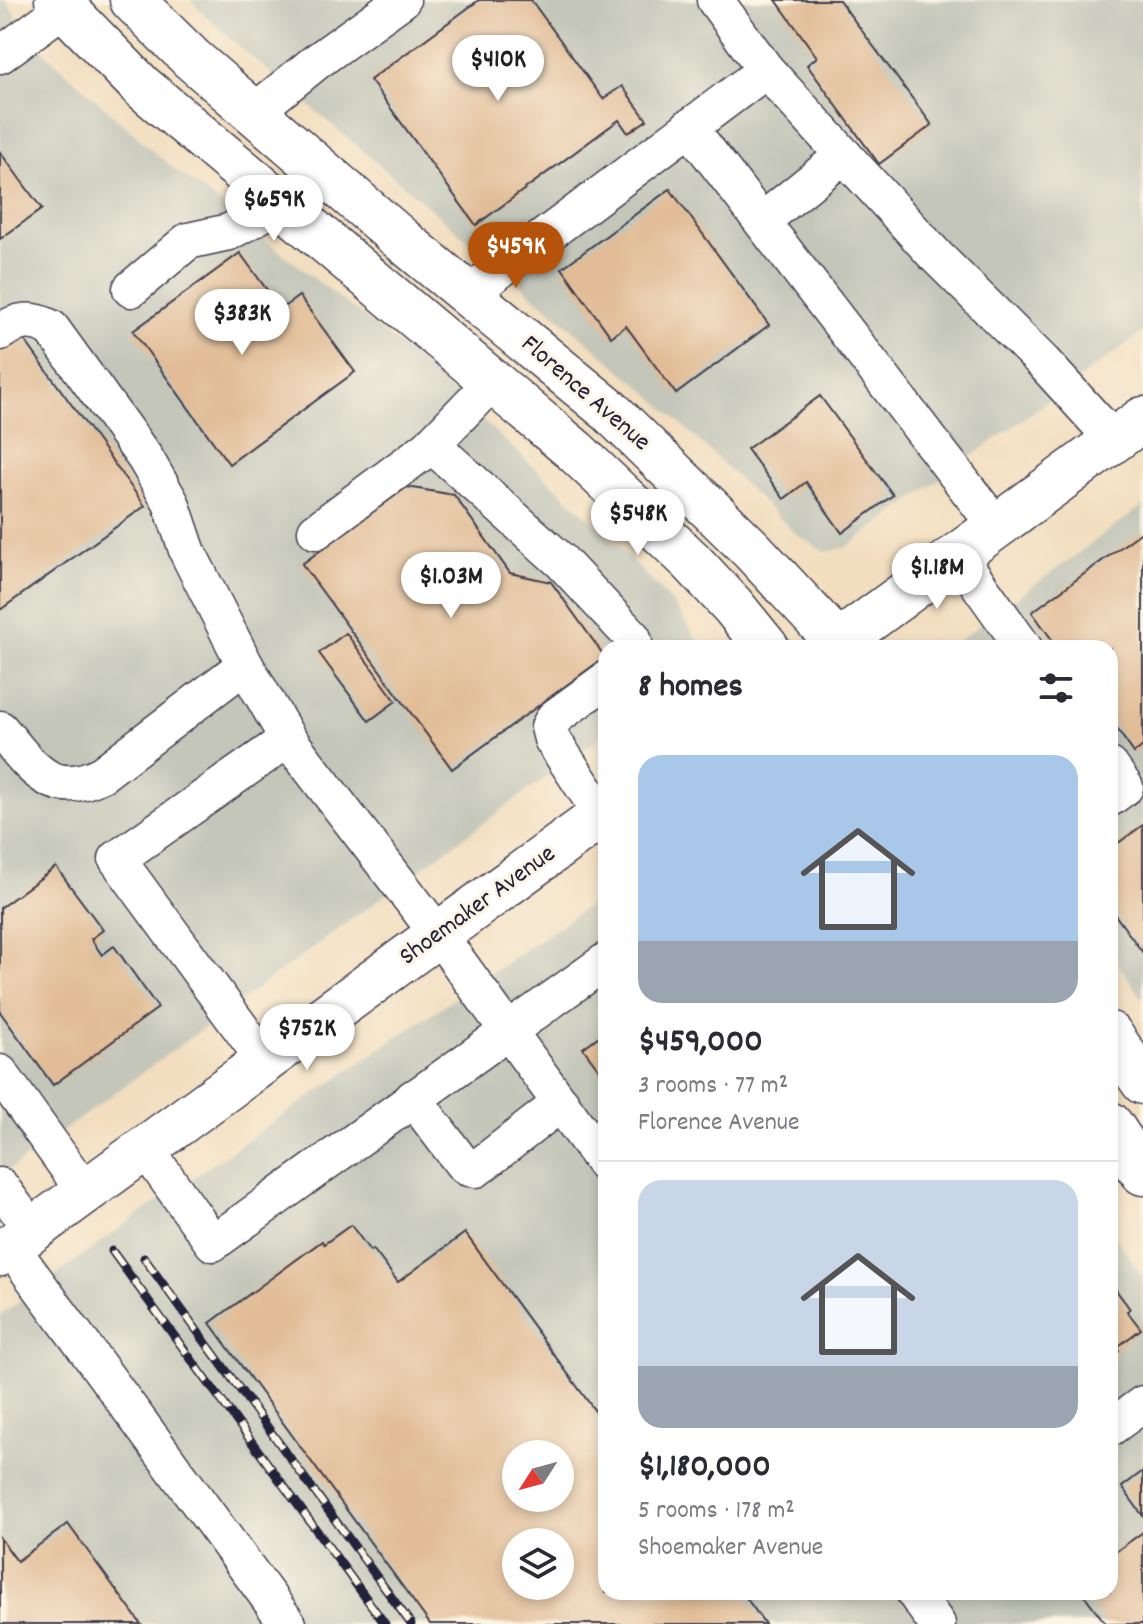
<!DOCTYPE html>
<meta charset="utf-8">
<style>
:root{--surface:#fff;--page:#f2f2f3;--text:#2b2b33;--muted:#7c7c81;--line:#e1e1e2;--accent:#b45309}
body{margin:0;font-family:Dekko,sans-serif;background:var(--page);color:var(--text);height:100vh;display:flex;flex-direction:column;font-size:30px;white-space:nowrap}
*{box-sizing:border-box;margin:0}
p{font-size:26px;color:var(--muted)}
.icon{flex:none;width:44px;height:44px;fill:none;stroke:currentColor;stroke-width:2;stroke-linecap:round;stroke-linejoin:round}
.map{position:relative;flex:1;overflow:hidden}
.drawer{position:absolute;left:598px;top:640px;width:520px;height:960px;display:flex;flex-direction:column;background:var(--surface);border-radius:24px;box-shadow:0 4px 12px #0003}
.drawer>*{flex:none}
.needle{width:52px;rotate:234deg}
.buttons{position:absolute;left:502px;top:1440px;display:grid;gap:16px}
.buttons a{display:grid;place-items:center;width:72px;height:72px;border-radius:50%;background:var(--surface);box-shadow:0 4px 12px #0003;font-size:40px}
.price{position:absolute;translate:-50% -68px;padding:0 18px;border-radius:28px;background:#fff;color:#222;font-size:26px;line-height:52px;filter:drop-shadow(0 2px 4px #0008)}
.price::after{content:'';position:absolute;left:50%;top:48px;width:24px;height:18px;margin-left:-12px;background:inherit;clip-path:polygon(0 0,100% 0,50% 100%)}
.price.on{background:var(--accent);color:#fff}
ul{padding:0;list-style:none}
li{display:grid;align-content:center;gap:16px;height:424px;padding:0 40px}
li+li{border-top:2px solid var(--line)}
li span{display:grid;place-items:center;height:248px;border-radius:24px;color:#555}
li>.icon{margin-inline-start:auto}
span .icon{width:144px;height:144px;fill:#fffc;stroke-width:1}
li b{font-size:34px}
h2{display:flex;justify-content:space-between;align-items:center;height:96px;padding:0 40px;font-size:34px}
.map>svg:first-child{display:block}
</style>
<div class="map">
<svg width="1143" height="1624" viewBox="0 0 1143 1624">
<rect width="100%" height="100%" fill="#fcf5e5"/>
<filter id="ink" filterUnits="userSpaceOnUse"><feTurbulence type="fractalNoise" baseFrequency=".0125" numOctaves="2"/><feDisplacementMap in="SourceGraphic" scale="16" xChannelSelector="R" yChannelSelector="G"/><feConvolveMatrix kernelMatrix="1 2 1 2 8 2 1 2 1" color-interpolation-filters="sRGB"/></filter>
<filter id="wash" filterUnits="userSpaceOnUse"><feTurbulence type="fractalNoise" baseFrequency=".006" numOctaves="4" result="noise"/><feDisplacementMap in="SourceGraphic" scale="32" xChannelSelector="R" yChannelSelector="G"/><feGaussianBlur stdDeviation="1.8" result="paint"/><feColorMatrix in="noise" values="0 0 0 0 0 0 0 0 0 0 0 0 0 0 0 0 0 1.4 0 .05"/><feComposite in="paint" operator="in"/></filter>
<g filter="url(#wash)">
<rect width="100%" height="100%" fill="#f2debf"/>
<!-- industrial -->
<g fill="#c3c6b9" fill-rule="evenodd">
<polygon points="0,0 5,0 44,52 156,154 409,353 595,523 671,601 702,647 606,648 606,733 0,1177"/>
<polygon points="190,0 1143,0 1143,332 847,547 825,552 795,533 654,398 226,35"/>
<polygon points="1143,506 1143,1000 1110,952 1110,648 948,648"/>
<path d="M 606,894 L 606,1592 L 1110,1592 L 1110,1229 L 1143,1277 L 1143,1624 L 0,1624 L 0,1316 L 137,1216 ZM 516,1454 L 560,1454 L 560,1498 L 516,1498 ZM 516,1542 L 560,1542 L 560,1586 L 516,1586 Z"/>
</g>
<g id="blocks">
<!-- building -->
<g fill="#e1bc96" fill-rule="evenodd">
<polygon points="479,0 531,0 603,99 622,86 647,120 628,133 619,120 476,225 370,80"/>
<polygon points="776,0 839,0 932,125 879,164 807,65 817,57"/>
<polygon points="0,152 42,209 0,239"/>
<polygon points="670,189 769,325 676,394 626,326 611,337 562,268"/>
<polygon points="240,253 281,309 299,296 355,372 229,464 133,331"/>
<polygon points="21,335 145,506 0,610 0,350"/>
<polygon points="820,396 893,495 842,533 806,482 784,499 747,449"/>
<polygon points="407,487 454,495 510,573 551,582 605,657 452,769 302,564"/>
<polygon points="1143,531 1143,746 1134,753 1110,719 1110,648 1058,648 1032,612"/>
<polygon points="346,633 396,701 369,721 319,653"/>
<polygon points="1143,825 1143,953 1110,908 1110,849"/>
<polygon points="56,867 103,930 91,939 102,955 114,946 158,1008 53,1085 0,1012 0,908"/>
<polygon points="606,1031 606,1079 583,1048"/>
<path d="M 351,1225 L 370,1251 L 373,1249 L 398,1282 L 465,1233 L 606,1426 L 606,1592 L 742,1592 L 765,1624 L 430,1624 L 210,1323 L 322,1241 L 324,1244 ZM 516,1454 L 560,1454 L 560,1498 L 516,1498 ZM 516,1542 L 560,1542 L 560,1586 L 516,1586 Z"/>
<polygon points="1110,1282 1130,1309 1127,1311 1141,1329 1116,1348 1119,1351 1110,1357"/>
<polygon points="1143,1471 1143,1516 1122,1487"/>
<polygon points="68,1524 141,1624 0,1624 0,1538 17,1561"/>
<polygon points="1143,1532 1143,1624 1106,1624 1082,1592 1110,1592 1110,1556"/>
</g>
</g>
</g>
<g filter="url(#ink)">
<use href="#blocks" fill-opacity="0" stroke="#413e4f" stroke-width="2"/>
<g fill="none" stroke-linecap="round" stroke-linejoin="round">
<!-- minor casing -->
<g stroke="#413e4f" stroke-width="39">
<g id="minor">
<polyline points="715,0 766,70 936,256 1043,362 1114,440"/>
<polyline points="0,55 64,8"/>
<polyline points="254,112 316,62 402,0"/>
<polyline points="689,127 996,526"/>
<polyline points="762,221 844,155"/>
<polyline points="131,289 188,241 229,232 280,204"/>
<polyline points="468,294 766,70"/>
<path d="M 0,332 C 18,320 31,318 51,328 L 145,458 L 171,503 L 188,553 L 245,665 L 288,739"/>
<polyline points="431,445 492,382"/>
<polyline points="316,531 432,445 561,561 633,638 635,648"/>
<polyline points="957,554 1024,648"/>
<path d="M 0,729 C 31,765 50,801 102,774 L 245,665"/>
<polyline points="1110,766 1125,787 1110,798"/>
<polyline points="602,815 552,739 549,727 554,718 606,680"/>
<polyline points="265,1061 117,859 288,739 438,934 606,1166"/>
<polyline points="0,1073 85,1192"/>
<polyline points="413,1098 462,1163 468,1168 476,1169 561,1103"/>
<polyline points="145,1148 213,1243 606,961"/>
<polyline points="0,1186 32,1230"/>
<polyline points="10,1246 288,1624"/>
<polyline points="1110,1428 1143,1404"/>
<polyline points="914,1592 937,1624"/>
</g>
</g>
<!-- major casing -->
<g stroke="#413e4f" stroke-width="47">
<g id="major">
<polyline points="57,0 141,86 575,451 691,561 733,606 767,648"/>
<polyline points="132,0 192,59 402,240 610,411 752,550 843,648"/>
<polyline points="831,648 1143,419"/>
<polyline points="1110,1034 1143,1082"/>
<polyline points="1110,1124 1143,1173"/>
<polyline points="0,1254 606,812"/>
</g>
</g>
<!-- minor -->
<use href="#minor" stroke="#fff" stroke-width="36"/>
<!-- major -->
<use href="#major" stroke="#fff" stroke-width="44"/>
<!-- rail casing -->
<g stroke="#22223b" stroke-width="9">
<g id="rail">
<polyline points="112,1251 385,1624"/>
<polyline points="144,1258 411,1624"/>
</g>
</g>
<!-- rail -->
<use href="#rail" stroke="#fcf5e5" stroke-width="6" stroke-dasharray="18" stroke-linecap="butt"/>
</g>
</g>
<g text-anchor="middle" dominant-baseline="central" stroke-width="6" stroke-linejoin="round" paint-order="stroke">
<!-- street labels -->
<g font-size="26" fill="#22223b" stroke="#fcf5e5">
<text transform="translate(585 394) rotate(41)">Florence Avenue</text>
<text transform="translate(478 906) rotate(-36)">Shoemaker Avenue</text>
</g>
</g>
</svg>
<div class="buttons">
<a><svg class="needle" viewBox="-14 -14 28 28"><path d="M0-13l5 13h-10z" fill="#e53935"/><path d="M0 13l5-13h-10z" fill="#7c7c81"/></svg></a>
<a><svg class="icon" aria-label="layers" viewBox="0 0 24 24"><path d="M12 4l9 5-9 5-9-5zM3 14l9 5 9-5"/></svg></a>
</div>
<b class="price" style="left:498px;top:103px">$410K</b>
<b class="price" style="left:274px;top:243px">$659K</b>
<b class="price on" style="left:516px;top:290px">$459K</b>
<b class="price" style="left:242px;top:357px">$383K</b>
<b class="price" style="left:638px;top:557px">$548K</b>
<b class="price" style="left:937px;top:611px">$1.18M</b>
<b class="price" style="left:451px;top:620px">$1.03M</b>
<b class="price" style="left:307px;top:1072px">$752K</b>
<section class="drawer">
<h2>8 homes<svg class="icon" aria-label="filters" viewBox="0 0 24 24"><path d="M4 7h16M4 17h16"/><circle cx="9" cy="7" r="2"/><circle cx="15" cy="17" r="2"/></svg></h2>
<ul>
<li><span style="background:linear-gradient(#a9c7e8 75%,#9aa5b1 0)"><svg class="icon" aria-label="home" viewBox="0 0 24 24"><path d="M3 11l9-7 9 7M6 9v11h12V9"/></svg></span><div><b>$459,000</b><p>3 rooms · 77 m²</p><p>Florence Avenue</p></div></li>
<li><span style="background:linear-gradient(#c9d6e8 75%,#9aa5b1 0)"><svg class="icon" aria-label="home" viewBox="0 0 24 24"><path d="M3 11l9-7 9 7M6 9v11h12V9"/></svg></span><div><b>$1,180,000</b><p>5 rooms · 178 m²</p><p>Shoemaker Avenue</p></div></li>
</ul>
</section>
</div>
